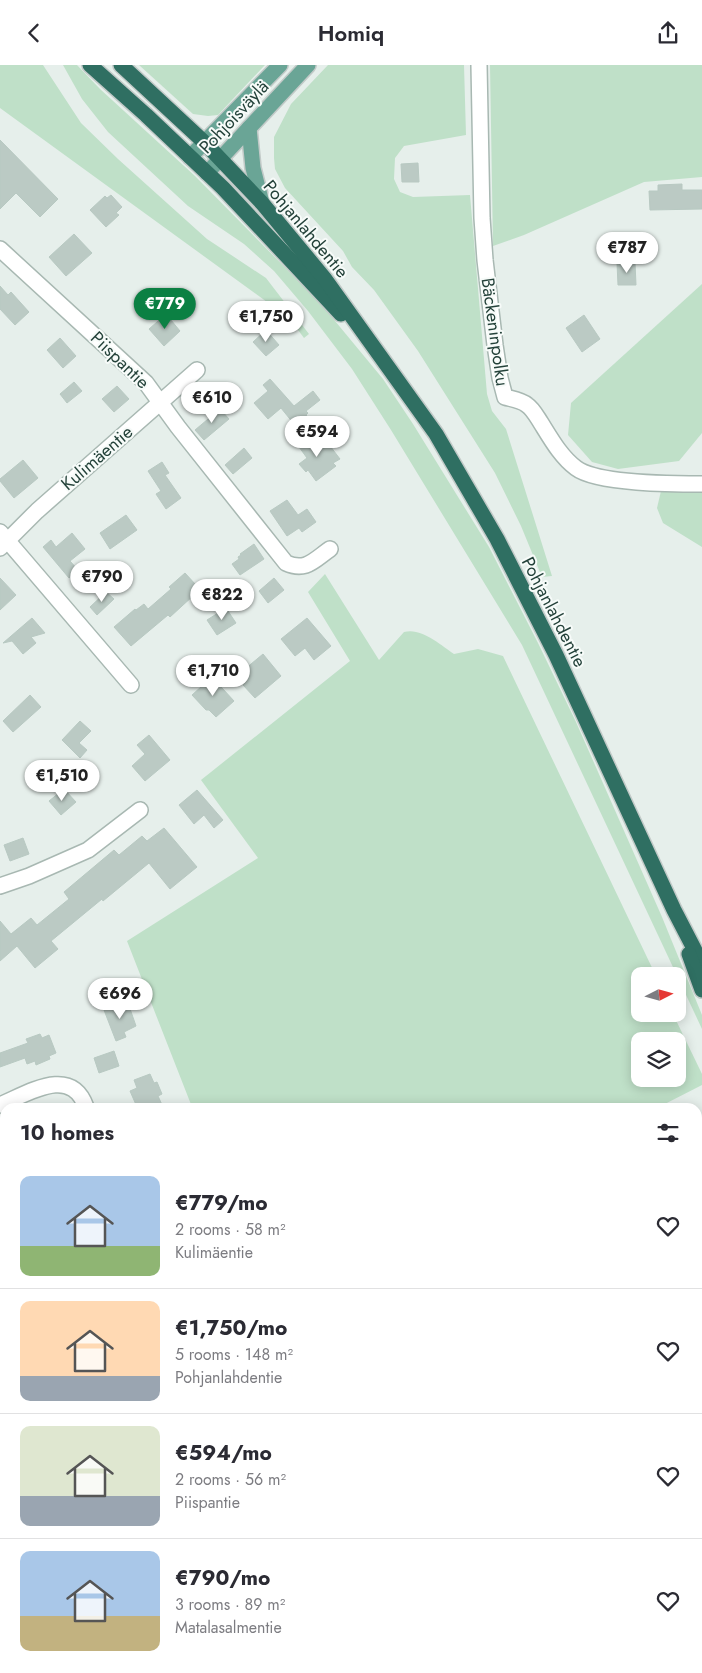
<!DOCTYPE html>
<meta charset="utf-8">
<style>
:root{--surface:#fff;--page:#f2f2f3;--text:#2b2b33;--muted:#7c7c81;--line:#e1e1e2;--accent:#0b8043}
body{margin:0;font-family:Jost,sans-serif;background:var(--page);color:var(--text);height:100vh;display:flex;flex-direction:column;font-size:19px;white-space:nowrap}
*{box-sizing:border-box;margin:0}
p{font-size:16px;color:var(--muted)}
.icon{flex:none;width:28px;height:28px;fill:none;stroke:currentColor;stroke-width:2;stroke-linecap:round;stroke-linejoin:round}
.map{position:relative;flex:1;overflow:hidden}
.sheet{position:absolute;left:0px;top:1038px;width:702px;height:571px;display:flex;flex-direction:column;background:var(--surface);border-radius:15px 15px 0 0;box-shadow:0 2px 12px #0003}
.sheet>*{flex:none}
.needle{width:32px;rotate:84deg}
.controls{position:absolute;left:631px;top:902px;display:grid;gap:10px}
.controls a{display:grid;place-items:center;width:55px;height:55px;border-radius:10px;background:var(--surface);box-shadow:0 2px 12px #0003;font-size:25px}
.price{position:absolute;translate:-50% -42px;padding:0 11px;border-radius:18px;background:#fff;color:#222;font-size:16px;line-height:32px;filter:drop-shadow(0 1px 2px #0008)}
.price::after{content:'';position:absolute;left:50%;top:30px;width:15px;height:11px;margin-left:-8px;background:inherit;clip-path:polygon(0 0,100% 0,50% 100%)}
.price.current{background:var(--accent);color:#fff}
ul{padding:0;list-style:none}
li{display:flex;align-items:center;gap:15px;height:125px;padding:0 20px}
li+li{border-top:1px solid var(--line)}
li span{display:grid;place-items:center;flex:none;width:140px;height:100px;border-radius:10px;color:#555}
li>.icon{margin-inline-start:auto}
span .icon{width:60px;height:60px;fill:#fffc;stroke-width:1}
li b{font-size:21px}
h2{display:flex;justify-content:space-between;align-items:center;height:60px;padding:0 20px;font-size:21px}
header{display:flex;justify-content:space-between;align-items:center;height:65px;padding:0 20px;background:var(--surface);font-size:22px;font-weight:600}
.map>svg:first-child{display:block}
</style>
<header><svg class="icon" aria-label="back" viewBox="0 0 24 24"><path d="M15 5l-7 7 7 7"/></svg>Homiq<svg class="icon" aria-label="share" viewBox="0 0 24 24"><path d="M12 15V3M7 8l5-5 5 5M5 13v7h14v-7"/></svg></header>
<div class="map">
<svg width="702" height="1608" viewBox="0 0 702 1608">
<rect width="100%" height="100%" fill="#e6efeb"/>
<!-- green -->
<g fill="#bfe0c8" fill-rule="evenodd">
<polygon points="0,0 43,0 81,58 118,94 207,174 266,213 309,269 304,273 289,253 0,43"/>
<polygon points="63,0 77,0 100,24 195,111 321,239 383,314 413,359 489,482 538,578 576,657 662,852 702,950 702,964 522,580 391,365 352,304 308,246 274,206 244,179 188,141 108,67 82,34"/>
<polygon points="139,0 265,0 218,50 208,51 193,49"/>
<polygon points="328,0 464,0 466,70 404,81 395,93 394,114 400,127 413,132 470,130 487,329 492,346 506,364 552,511 542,512 521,461 495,408 418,286 374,225 352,202 343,186 285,123 275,104 274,93 274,72 291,39"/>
<polygon points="490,0 702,0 702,112 644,117 524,170 493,181"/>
<polygon points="702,219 702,368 679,396 618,404 592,397 568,370 571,338"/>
<polygon points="661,426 702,427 702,482 663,458 657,443"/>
<path d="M 325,509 L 379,595 L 404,567 C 421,562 441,580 454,589 L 478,584 L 503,591 L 656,911 L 640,911 L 640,949 L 673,949 L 702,1009 L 702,1020 L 659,1042 L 192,1042 L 127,876 L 258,793 L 201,715 L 350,596 L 308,527 ZM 640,976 L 678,976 L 678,1014 L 640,1014 Z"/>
<polygon points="702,1401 702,1571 698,1574 698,1404"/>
<polygon points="193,1604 262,1604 258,1608 189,1608"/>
<polygon points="293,1604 369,1604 364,1608 288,1608"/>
<polygon points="648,1604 678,1604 681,1608 651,1608"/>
</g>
<!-- building -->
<g fill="#bbcac4" stroke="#b8c9c2">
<polygon points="0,75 58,134 40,152 16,128 0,144"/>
<polygon points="418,98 419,117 402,117 401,99"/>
<polygon points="682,119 682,125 702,125 702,144 650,145 649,126 658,126 658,120"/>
<polygon points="111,130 122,142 116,148 119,150 106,162 90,145 105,131 107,133"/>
<polygon points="74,169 92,188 66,211 49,192"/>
<polygon points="617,198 635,198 636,220 618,220"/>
<polygon points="0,221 8,230 11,227 29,247 15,260 0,244"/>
<polygon points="166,249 180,266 164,281 149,264"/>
<polygon points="584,250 600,274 582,287 566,263"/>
<polygon points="266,265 279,280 266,291 253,277"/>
<polygon points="60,273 76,291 63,303 47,285"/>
<polygon points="270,314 294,341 313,326 320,335 306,346 308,348 306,350 313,360 302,369 281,343 268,354 254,338 268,326 263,320"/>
<polygon points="74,317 82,326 67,338 60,329"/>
<polygon points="117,321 129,334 114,347 102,334"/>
<polygon points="220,344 229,354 204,375 195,365"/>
<polygon points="304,368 316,386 327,377 340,394 333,398 336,401 316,416 308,405 306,407 299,399 307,393 294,375"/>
<polygon points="244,383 252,393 233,409 225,400"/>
<polygon points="23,395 38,413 14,433 0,416 0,414"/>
<polygon points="162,397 169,408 165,410 181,433 166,444 156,429 161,426 148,406"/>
<polygon points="287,435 298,450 307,444 316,457 302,467 299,463 287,471 270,446"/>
<polygon points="126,450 137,465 110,484 100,468"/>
<polygon points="72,468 85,484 70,496 78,505 69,513 43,482 51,475 56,482"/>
<polygon points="254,479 264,494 240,510 232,499 239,494 238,492 241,490 240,489"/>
<polygon points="185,508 196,520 190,525 194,530 170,552 168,550 131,581 114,562 135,544 136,545 144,539 148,544 171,524 169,522"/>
<polygon points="0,513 16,530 0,545"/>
<polygon points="274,513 284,525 268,538 259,526"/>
<polygon points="106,527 114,534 97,550 90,542"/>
<polygon points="226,543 236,558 217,570 207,555"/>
<polygon points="32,553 45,568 31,572 36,578 23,589 12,576 3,578"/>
<polygon points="307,553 331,581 314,595 305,583 295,591 281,574"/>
<polygon points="263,589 281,611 255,633 243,620 247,616 242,610 246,606 245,604"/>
<polygon points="212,612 234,636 216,652 209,645 206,645 192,630"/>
<polygon points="30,630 41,642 13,667 3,656"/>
<polygon points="80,656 91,666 79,678 87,685 80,693 62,675"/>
<polygon points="149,670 170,695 145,716 132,701 145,689 137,680"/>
<polygon points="64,724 76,737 61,750 49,736"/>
<polygon points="197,725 223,755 214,763 204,750 194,759 179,740"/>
<polygon points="164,763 197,802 170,824 149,798 103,836 102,834 51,876 58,884 35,903 17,881 0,896 0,856 11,869 31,853 37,860 69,834 64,827 114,785 119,790 142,771 147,776"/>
<polygon points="23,773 29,789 10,796 4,780"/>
<polygon points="128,938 136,961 124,967 126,972 116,976 104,945"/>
<polygon points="40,969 42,973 49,970 56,988 49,991 50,994 36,1000 35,996 27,999 25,993 0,1002 0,988 28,978 26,974"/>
<polygon points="114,986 119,1001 99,1008 94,993"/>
<polygon points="150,1009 154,1018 157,1017 162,1029 158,1031 163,1042 137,1042 130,1026 137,1023 134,1015"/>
</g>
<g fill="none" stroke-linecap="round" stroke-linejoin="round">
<!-- minor casing -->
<g stroke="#a8b8b2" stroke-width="18">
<g id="minor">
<path d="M 479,0 L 482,153 L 485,195 L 495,280 L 500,313 L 505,332 C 512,334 521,335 527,340 C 533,344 537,352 541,358 C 551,374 561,392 576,403 C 597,419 675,419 702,419"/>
<path d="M 0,184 L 146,318 L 178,362 L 286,498 C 306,507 314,495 330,484"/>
<polyline points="0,467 131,620"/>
<polyline points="0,483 37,446 197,305"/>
<polyline points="0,821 29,811 88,785 140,745"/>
<path d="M 0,1040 C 29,1028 71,1000 86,1042"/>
<polyline points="0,1260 5,1259"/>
<polyline points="698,1387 702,1384"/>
<polyline points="0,1523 5,1519"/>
<polyline points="392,1608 397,1604"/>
</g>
</g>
<!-- major casing -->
<g stroke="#c2cac8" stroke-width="18">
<g id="major">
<polyline points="249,63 253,103 262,138"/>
<polyline points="190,92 280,0"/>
<polyline points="207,108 308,0"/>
</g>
</g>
<!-- highway casing -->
<g stroke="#c2cac8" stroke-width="18">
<g id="highway">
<polyline points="90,0 146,50 223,123 341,249"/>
<polyline points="121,0 204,77 262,138 325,214 436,369 497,474 556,590 674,845 702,899"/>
<polyline points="689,889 702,925"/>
</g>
</g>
<!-- minor -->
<use href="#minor" stroke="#fff" stroke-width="15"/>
<!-- major -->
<use href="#major" stroke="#6aa596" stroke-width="15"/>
<!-- highway -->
<use href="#highway" stroke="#2f6f62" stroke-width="15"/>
</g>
<g text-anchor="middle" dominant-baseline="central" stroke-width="4" stroke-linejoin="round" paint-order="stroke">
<!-- street labels -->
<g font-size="18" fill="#24423a" stroke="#f7fbf9">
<text transform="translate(234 52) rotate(-47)">Pohjoisväylä</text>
<text transform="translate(306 164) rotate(50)">Pohjanlahdentie</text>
<text transform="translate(495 267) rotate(82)">Bäckeninpolku</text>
<text transform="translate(120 295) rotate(44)">Piispantie</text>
<text transform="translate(97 393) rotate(-41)">Kulimäentie</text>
<text transform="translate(554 547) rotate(63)">Pohjanlahdentie</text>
</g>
</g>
</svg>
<div class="controls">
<a><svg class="needle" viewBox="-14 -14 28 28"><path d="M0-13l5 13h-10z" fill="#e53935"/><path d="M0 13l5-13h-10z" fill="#7c7c81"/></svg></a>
<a><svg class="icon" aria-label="layers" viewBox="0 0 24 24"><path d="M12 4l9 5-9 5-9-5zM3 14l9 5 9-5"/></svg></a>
</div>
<b class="price" style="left:627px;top:209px">€787</b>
<b class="price current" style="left:165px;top:265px">€779</b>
<b class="price" style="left:266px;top:278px">€1,750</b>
<b class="price" style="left:212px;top:359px">€610</b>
<b class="price" style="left:317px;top:393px">€594</b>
<b class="price" style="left:102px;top:538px">€790</b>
<b class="price" style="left:222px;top:556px">€822</b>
<b class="price" style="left:213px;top:632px">€1,710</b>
<b class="price" style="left:62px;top:737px">€1,510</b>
<b class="price" style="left:120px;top:955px">€696</b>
<section class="sheet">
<h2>10 homes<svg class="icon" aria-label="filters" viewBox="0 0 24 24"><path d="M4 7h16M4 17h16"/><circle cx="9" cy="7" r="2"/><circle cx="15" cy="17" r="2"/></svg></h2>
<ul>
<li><span style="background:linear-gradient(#a9c7e8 70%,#8fb573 0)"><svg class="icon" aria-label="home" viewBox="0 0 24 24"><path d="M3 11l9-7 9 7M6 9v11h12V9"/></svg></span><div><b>€779/mo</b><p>2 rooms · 58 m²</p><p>Kulimäentie</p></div><svg class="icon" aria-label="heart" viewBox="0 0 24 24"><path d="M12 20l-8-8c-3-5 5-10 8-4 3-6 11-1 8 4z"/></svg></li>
<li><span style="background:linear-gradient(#ffd9b3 75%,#9aa5b1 0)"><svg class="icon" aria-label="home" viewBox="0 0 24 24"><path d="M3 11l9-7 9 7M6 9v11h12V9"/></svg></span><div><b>€1,750/mo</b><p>5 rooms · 148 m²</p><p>Pohjanlahdentie</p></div><svg class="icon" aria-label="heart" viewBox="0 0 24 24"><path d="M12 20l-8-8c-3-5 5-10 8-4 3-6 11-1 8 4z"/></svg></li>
<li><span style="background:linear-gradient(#dfe7d0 70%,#9aa5b1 0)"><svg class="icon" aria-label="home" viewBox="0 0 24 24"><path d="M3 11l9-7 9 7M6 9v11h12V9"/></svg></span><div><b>€594/mo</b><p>2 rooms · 56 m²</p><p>Piispantie</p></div><svg class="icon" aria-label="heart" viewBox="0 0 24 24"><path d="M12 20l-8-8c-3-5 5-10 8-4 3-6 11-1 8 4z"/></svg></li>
<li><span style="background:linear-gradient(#a9c7e8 65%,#c2b280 0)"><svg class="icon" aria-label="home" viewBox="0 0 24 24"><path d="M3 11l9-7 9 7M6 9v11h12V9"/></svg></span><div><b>€790/mo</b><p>3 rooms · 89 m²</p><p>Matalasalmentie</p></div><svg class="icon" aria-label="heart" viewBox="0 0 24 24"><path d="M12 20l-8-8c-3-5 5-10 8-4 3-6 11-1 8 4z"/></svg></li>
</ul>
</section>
</div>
